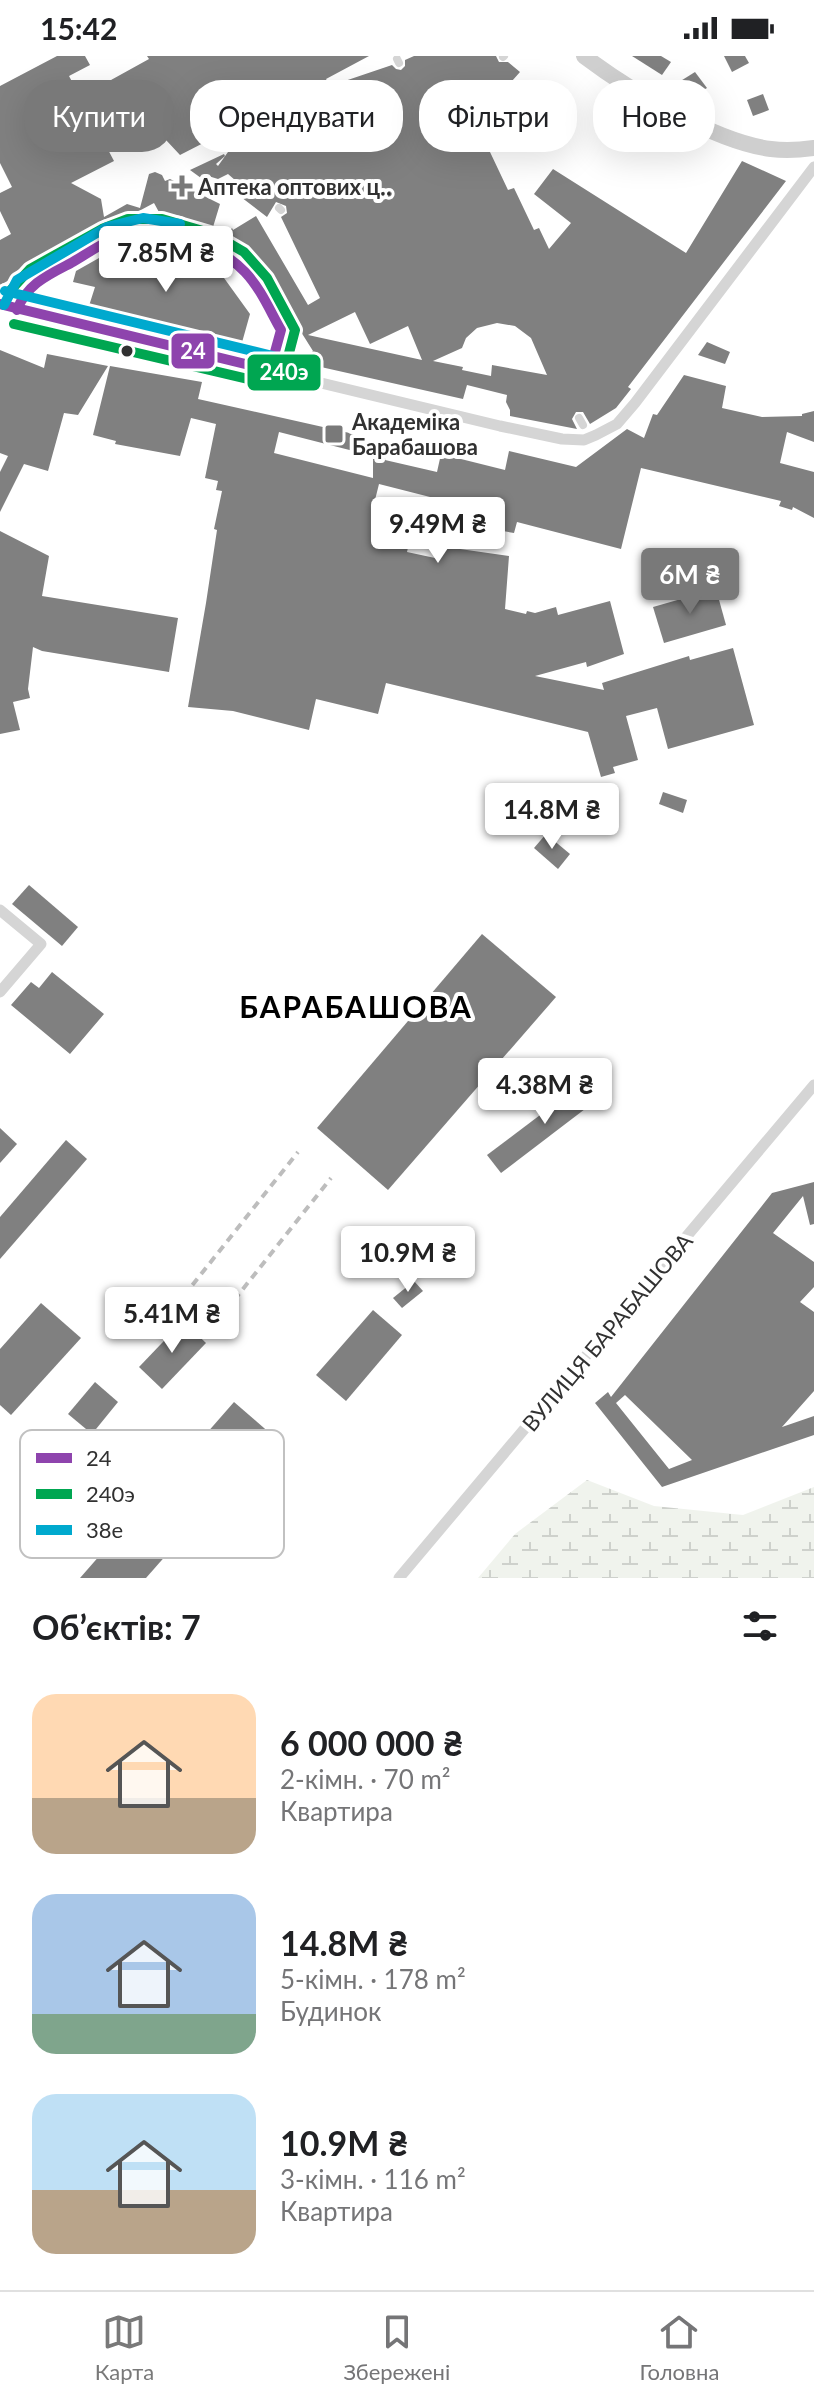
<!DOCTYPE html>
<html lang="uk">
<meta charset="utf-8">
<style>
:root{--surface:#fff;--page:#f2f2f2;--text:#202124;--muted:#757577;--line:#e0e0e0;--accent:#797979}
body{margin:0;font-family:Lato,sans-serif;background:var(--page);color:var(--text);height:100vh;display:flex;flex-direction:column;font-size:30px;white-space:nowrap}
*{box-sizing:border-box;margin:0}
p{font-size:26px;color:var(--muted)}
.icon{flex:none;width:44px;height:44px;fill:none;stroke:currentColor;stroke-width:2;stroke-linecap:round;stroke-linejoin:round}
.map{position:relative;height:1522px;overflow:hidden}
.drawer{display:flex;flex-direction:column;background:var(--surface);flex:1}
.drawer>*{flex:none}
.top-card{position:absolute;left:24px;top:24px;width:766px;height:72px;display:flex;gap:16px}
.price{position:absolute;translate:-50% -68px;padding:0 18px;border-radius:8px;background:#fff;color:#222;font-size:26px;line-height:52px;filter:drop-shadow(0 2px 4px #0008)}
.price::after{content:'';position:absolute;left:50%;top:48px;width:24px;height:18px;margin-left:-12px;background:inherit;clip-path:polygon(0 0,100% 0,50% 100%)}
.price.selected{background:var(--accent);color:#fff}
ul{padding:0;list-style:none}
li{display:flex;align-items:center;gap:24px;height:200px;padding:0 32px}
li span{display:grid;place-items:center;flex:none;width:224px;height:160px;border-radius:24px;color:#555}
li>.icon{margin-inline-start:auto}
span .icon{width:96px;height:96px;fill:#fffc;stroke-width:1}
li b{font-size:34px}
h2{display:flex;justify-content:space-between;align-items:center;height:96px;padding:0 32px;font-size:34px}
.chip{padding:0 28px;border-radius:32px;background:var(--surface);box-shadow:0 8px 32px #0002;font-size:28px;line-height:72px}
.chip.selected{background:var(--accent);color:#fff}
.status{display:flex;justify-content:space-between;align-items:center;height:56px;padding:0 40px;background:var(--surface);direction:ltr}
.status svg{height:22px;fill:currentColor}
.dock{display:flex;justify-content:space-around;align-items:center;height:112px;border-top:2px solid var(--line);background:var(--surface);font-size:22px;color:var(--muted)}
.dock a{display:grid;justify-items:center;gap:4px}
.dock .selected{color:var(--accent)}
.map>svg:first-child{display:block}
</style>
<div class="status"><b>15:42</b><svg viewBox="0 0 49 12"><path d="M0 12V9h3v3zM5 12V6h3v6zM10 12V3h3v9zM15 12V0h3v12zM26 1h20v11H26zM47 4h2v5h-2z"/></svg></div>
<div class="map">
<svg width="814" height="1522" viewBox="0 0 814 1522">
<defs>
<pattern id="wetland-marsh" width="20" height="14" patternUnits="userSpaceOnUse" patternTransform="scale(2)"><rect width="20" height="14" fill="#f0f3ed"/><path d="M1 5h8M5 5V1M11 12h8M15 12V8" fill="none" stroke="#ced1cc"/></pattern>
</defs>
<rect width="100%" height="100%" fill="#fff"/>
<!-- wetland -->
<polygon fill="url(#wetland-marsh)" points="587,1424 654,1450 743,1459 814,1431 814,1522 478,1522 515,1478"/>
<!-- building -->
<g fill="#808080" fill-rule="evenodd">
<polygon points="57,0 85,0 90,9 69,20 114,105 71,127 101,143 104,161 127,148 140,152 149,118 155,116 162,119 165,125 170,123 220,148 210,181 150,165 160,158 154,147 0,229 0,184 11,178 0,155 0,137 12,131 0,107 0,30"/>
<path d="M 147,0 L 369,0 L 326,23 L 330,30 L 392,9 L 396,13 L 401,14 L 405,10 L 405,4 L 414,0 L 496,0 L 499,6 L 508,6 L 520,16 L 490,50 L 485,46 L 479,47 L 477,56 L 472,58 L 508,134 L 514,132 L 534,174 L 539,172 L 549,193 L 571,167 L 534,138 L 553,113 L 686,197 L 742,105 L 786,125 L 628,331 L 631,333 L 616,352 L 590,368 L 583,356 L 576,356 L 572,363 L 577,373 L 515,361 L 510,360 L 510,354 L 506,346 L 507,339 L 467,329 L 463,343 L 312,309 L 306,301 L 313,295 L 250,195 L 244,199 L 238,188 L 220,184 L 232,172 L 233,174 L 256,160 L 308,249 L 320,242 L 281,161 L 287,157 L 286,150 L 276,146 L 267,161 L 237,138 L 243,131 L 228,118 L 218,123 L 205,119 L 201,122 L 190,114 L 224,98 L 225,100 L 216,108 L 218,110 L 228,96 L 244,89 L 247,71 L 256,60 L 180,99 L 166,84 L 149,94 L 111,24 L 149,3 ZM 355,256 L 370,288 L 408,270 L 422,304 L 308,279 ZM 497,267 L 515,270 L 531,282 L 547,319 L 492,309 L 491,320 L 462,314 L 463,311 L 433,305 L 462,292 L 466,282 L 477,272 Z"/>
<polygon points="632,0 661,0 671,6 662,19"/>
<polygon points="724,0 745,0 749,7 732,16"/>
<polygon points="695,16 707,32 691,41 679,26"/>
<polygon points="763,38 769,54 753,60 747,44"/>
<polygon points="122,189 213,211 224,222 250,258 241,290 88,253 95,231 73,226 76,215"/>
<polygon points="707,286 730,296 725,308 698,299"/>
<polygon points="0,294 44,312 47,298 108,310 78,359 64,357 48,415 24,408 0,456 0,416 8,400 0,397"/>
<path d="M 110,310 L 202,326 L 198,343 L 363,380 L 361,385 L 388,392 L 385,404 L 437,416 L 441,398 L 505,414 L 509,395 L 576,411 L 627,373 L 644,382 L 653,358 L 657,359 L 684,319 L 726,330 L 722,352 L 762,361 L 802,360 L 802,358 L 814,355 L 814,386 L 787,376 L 780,407 L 814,416 L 814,462 L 793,451 L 792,454 L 779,450 L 781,445 L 641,412 L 621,493 L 517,466 L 514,477 L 452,466 L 453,462 L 427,456 L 430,441 L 379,428 L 372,456 L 414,466 L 407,496 L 435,502 L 439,490 L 509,500 L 505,553 L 526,558 L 527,555 L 535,557 L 556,551 L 558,559 L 610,545 L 624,598 L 587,611 L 586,606 L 535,620 L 604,634 L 602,627 L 689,600 L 690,604 L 733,592 L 754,669 L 668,693 L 657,652 L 626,660 L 638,704 L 613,711 L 615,717 L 601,721 L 588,676 L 386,627 L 378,658 L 316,643 L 309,674 L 233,655 L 188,651 L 206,547 L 217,474 L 214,473 L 222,435 L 216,434 L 218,425 L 205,422 L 216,368 L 191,362 L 180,400 L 115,388 L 116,385 L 93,379 ZM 279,376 L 373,400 L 373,422 L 274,397 Z"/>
<polygon points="0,475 49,500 42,540 178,562 169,616 42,595 33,591 28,633 30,642 13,646 20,674 0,678"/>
<polygon points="716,533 726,569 664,587 653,551"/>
<polygon points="663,736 687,744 683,757 659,748"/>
<polygon points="546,778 570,798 558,813 534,792"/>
<polygon points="29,829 78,871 62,890 12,848"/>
<polygon points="482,878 556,941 388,1134 317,1072"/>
<polygon points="52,916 104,958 70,998 11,949 31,926 39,932"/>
<polygon points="589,1022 602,1040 501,1117 487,1099"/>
<polygon points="0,1072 17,1088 0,1107"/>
<polygon points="66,1084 87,1103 0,1203 0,1161"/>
<path d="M 814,1126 L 814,1168 L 810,1169 L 803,1140 L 773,1177 L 814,1206 L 814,1231 L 800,1246 L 814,1256 L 814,1335 L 782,1371 L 814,1360 L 814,1379 L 662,1431 L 595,1347 L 608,1336 L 611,1341 L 772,1137 ZM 625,1339 L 692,1404 L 669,1413 L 616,1347 Z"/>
<polygon points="414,1225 423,1235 402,1252 393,1242"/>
<polygon points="41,1247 81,1282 11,1359 0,1349 0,1293"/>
<polygon points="373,1254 402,1279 346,1345 316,1319"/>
<polygon points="183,1265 206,1287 162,1333 139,1311"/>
<polygon points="95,1326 118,1346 92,1378 68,1358"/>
<polygon points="234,1346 272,1379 146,1522 80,1522"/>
</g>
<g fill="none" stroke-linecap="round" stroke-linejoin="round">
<!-- pedestrian -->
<g stroke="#d5d5d5" stroke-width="8">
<polyline points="503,1 504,0"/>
<polyline points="397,3 399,7"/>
<polyline points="483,53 486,57"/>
<polyline points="279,152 281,154"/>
<polyline points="579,362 583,369"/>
</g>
<!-- minor -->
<g stroke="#d5d5d5" stroke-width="11">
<polyline points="0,248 17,254 500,370 562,383 584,384 596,379 617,368 635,347 814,111"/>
<path d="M 17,254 C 24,227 48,219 70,207 C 89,196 110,182 131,177 C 164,170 223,191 245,216 C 260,232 270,255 281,274 L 270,314"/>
<polyline points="0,854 41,888 0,936"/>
<polyline points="399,1522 814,1029"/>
</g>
<!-- secondary -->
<path stroke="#cfcfcf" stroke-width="16" d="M 584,0 C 629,34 715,86 771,93 C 785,95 800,94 814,92"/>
<!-- rail -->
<g stroke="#bdbdbd" stroke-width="4" stroke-dasharray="8 6" stroke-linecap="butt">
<polyline points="175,1251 298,1096"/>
<polyline points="208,1277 331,1122"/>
</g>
<!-- bus-1 casing -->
<g stroke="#fff" stroke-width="16">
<g id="bus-1">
<polyline points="0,248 270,314"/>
<path d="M 17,254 C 27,228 48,219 71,207 C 90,196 110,181 132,177 C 169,170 219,189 245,216 C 261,233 270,255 281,274 L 270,314"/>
</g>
</g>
<!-- bus-2 casing -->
<g stroke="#fff" stroke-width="16">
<polyline id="bus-2" points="9,236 30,213 102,173 128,163 162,163 213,178 244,196 267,222 295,274 283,320 277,326 269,328 14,268"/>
</g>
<!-- bus-3 casing -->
<g stroke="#fff" stroke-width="16">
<g id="bus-3">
<polyline points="5,235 273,300"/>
<polyline points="4,249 17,224 107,171 143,162 180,168"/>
</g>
</g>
<!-- bus-1 -->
<use href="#bus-1" stroke="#8e44ad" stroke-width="10"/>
<!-- bus-2 -->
<use href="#bus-2" stroke="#00a651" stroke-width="10"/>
<!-- bus-3 -->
<use href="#bus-3" stroke="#00a9ce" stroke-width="10"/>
</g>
<!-- markers -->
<g fill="#797979" stroke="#fff" stroke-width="3">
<path d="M178 118h8v8h8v8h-8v8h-8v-8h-8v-8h8z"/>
<rect x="324" y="368" width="20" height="20" rx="4"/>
</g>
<circle fill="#313131" stroke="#fff" stroke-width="3" cx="127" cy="295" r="7"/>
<g text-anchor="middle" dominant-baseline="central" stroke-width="8" stroke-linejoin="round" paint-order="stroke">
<!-- poi labels -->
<g font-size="22" font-weight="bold" fill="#313131" stroke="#fff" text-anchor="start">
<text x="198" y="130">Аптека оптових ц‥</text>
<text x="352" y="365">Академіка<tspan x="352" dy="25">Барабашова</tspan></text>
</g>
<!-- street labels -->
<g font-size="22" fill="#313131" stroke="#fff">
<text transform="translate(607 1276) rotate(-50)">ВУЛИЦЯ БАРАБАШОВА</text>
</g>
<!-- district labels -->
<g font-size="30" font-weight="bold" letter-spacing="2" fill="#000" stroke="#fff">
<text x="356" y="950">БАРАБАШОВА</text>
</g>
</g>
<!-- legend -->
<rect x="20" y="1374" width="264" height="128" rx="12" fill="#fff" stroke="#c1c1c1" stroke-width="2"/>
<rect x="36" y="1397" width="36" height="10" fill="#8e44ad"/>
<rect x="36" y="1433" width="36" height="10" fill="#00a651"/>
<rect x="36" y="1469" width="36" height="10" fill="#00a9ce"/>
<g font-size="22" fill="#313131">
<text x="86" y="1410">24</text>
<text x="86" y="1446">240э</text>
<text x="86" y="1482">38е</text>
</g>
<g stroke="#fff" stroke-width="3">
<rect x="170" y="276" width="46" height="38" rx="8" fill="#8e44ad"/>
<rect x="246" y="297" width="76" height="39" rx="8" fill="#00a651"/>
</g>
<g font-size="22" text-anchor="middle" font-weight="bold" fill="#fff">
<text x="193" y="303">24</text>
<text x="284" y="324">240э</text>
</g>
</svg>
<b class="price" style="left:166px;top:238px">7.85M ₴</b>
<b class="price" style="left:438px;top:509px">9.49M ₴</b>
<b class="price selected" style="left:690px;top:560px">6M ₴</b>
<b class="price" style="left:552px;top:795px">14.8M ₴</b>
<b class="price" style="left:545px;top:1070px">4.38M ₴</b>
<b class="price" style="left:408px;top:1238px">10.9M ₴</b>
<b class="price" style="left:172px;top:1299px">5.41M ₴</b>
<div class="top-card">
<a class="chip selected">Купити</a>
<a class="chip">Орендувати</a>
<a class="chip">Фільтри</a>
<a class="chip">Нове</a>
</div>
</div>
<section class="drawer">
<h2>Об’єктів: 7<svg class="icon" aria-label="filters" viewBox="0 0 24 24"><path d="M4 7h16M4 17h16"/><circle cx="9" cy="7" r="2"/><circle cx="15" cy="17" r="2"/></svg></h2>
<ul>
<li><span style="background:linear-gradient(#ffd9b3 65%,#b9a48a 0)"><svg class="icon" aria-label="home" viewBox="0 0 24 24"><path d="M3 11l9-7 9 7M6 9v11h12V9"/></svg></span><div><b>6 000 000 ₴</b><p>2-кімн. · 70 m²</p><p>Квартира</p></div></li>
<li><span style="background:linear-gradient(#a9c7e8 75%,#7fa58c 0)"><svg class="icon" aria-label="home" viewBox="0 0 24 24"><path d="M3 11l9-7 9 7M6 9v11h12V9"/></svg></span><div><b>14.8M ₴</b><p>5-кімн. · 178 m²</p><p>Будинок</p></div></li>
<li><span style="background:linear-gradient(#bfe0f5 60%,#b9a48a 0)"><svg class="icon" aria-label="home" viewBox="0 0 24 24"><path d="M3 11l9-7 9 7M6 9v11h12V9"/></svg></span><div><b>10.9M ₴</b><p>3-кімн. · 116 m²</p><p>Квартира</p></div></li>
</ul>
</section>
<nav class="dock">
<a class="selected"><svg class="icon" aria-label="map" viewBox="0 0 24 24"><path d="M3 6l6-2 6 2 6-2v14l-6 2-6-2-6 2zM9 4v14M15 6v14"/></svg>Карта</a>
<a><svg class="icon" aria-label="saved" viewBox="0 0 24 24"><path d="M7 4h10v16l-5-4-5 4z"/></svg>Збережені</a>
<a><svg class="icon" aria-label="home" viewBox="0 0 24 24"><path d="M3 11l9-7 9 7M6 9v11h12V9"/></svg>Головна</a>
</nav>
